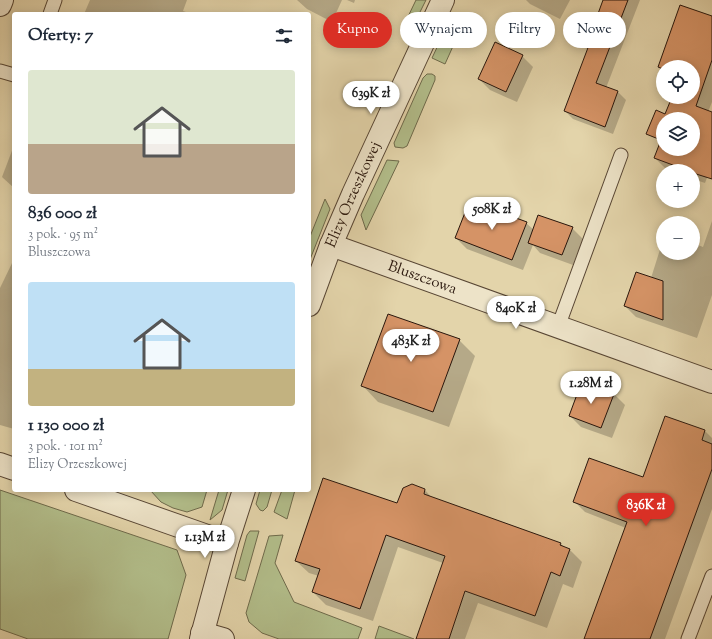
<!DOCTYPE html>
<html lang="pl">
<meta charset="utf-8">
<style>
:root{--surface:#fff;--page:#f6f6f7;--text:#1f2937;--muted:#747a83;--accent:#d93025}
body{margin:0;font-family:"Sorts Mill Goudy",serif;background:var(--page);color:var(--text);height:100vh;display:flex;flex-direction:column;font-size:15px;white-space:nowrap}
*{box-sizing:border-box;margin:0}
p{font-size:13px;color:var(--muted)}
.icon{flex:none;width:22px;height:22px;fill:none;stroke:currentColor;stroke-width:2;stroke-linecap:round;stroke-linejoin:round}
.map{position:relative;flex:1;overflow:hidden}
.side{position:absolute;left:12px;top:12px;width:299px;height:480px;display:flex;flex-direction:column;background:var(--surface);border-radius:4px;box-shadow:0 2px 10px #0003}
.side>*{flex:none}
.guide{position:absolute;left:323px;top:12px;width:329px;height:36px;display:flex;gap:8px}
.tools{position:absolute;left:656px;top:60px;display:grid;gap:8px}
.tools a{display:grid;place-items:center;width:44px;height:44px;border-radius:50%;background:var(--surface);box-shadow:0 2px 10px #0003;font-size:20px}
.price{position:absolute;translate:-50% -34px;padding:0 9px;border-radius:14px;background:#fff;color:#222;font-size:13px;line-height:26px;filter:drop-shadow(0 1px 2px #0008)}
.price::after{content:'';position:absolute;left:50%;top:24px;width:12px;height:9px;margin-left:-6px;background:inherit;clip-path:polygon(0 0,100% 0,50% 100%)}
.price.on{background:var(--accent);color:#fff}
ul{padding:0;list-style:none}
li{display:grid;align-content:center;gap:8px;height:212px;padding:0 16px}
li span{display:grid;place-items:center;height:124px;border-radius:4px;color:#555}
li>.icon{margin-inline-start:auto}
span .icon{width:72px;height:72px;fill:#fffc;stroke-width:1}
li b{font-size:17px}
h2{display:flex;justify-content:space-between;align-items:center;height:48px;padding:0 16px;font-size:17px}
.pill{padding:0 14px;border-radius:18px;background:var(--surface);box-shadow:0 2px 10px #0003;font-size:14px;line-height:36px}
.pill.on{background:var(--accent);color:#fff}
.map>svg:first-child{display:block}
</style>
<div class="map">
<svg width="712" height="639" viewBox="0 0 712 639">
<rect width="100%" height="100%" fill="#e3d4aa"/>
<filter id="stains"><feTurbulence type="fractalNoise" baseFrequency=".005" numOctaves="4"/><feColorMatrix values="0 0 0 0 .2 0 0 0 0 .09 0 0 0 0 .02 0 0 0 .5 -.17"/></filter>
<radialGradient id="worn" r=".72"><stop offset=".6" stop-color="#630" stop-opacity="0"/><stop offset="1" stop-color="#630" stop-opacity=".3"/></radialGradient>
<!-- green -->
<g fill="#b2bd8a" stroke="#6e6a4b">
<polygon points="416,0 426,0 411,30 403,27"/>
<polygon points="451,18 463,24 445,64 432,58"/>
<polygon points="427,74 432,74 435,76 435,80 407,146 403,148 395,147 394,143 423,78"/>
<polygon points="387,160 399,161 366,230 361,215"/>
<polygon points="325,199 330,209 309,262 309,239"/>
<polygon points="0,490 177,550 186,575 168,639 28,639 0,629"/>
<polygon points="150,490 207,490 202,507 187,512 173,508 161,502"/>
<polygon points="219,490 228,490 222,510 210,520"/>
<polygon points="260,490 272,490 267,507 263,511 260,510 256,504"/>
<polygon points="282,490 295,490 287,519 274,512"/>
<polygon points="250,531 259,531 245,581 235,578 247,535"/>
<polygon points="283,535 275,563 294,602 362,628 358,639 279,639 262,633 249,622 246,613 269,536"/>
<polygon points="379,626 414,639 375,639"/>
</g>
<!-- shadow -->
<g fill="#0003">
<polygon points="90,0 187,0 183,11 192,14 84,14"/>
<polygon points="297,0 342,0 332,22 307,9"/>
<polygon points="347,0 355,0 354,3"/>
<polygon points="526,0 570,0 560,19 530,4"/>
<polygon points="604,0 640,0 606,88 618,92 626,100 613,134 573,119 565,111 588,49 585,48 577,40 595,23"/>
<polygon points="712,17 712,102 708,112 712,113 712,165 705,183 693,179 693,171 671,171 666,169 655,158 661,141 658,138 663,124 663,149 693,149 693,119 665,119 673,97 693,97 693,67 663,67 663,70 659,67"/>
<polygon points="522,56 533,67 517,102 490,90 479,79"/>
<polygon points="13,148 14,149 14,188 2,177"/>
<polygon points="492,216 526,223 534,230 572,228 583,239 573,265 540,253 533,245 523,270 467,249 456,238"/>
<polygon points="712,221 712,295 697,338 636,317 625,306 651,278 663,240 663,253 693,253 693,243 703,247"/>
<polygon points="14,259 14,429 0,425 0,288"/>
<polygon points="459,340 475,356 449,427 378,402 363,386"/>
<polygon points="583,383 614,394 625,405 612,438 581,427 570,416"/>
<polygon points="665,417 705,431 712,438 712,509 665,639 585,639 626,528 585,512 574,501 643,478"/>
<polygon points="425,490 432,498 561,544 565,548 570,550 582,562 573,588 563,584 547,628 478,603 465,639 417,639 443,563 398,547 373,621 326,605 313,592 319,576 309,573 296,561"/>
</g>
<!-- building -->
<g fill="#d59366" stroke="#29160c" fill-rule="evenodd">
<polygon points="603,0 628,0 596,83 618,91 605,127 564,111 589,45 576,40 584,18 595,22"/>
<path d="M 680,5 L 712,16 L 712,60 L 696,106 L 712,112 L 712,179 L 693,173 L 693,171 L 689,171 L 654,158 L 661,140 L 646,134 L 656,110 L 665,114 L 672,97 L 693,97 L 693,67 L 663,67 L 663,69 L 658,67 ZM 663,119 L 693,119 L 693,149 L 663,149 Z"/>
<polygon points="495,42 523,55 506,92 478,79"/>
<polygon points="468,205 492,214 494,210 527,222 512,260 455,238"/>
<polygon points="538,215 573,227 562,255 528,243"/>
<polygon points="636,272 663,281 663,320 624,306"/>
<polygon points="388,314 460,339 433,412 361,386"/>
<polygon points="582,381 614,394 601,428 569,416"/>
<polygon points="665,416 705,430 702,440 712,444 712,469 650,639 584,639 627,522 573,502 589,458 643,477"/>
<polygon points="323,478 397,503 403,488 412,484 425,489 424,494 561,543 560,545 570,549 560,576 551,572 535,616 465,591 449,639 416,639 445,556 386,535 360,609 312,592 320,569 295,561"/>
</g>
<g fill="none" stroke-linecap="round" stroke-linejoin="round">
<!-- service casing -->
<g stroke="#584634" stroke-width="15">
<g id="service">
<polyline points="50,14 55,0"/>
<polyline points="0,71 14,75"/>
<polyline points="558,327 621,155"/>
<polyline points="688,639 712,576"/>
</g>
</g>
<!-- minor casing -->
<g stroke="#584634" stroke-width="24">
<g id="minor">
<polyline points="0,5 2,0"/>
<path id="s1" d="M 331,245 L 712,382"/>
<polyline points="0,464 14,469"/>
<polyline points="76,490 227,543"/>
<polyline points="202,633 223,639"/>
</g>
</g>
<!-- tertiary casing -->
<g stroke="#584634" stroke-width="24">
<g id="tertiary">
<path id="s2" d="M 309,305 L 331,245 L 353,194 L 443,0"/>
<polyline points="201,639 227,543 244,490"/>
</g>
</g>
<!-- service -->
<use href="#service" stroke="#ede3c8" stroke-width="13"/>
<!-- minor -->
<use href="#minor" stroke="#ede3c8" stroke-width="22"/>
<!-- tertiary -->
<use href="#tertiary" stroke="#ede3c8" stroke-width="22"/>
</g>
<g text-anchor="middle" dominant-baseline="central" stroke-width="4" stroke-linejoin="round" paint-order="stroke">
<!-- street labels -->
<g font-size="15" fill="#29160c" stroke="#ede3c8">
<text stroke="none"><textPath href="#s2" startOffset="119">Elizy Orzeszkowej</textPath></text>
<text stroke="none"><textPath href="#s1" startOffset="97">Bluszczowa</textPath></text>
</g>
</g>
<rect width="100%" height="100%" filter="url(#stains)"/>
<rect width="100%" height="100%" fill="url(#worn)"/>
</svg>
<div class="tools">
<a><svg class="icon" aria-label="locate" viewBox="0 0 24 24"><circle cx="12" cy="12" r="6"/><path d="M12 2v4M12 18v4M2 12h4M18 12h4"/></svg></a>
<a><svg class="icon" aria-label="layers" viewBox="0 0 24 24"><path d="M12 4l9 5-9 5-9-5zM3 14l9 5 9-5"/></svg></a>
<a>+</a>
<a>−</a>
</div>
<b class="price" style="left:371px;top:115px">639K zł</b>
<b class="price" style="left:492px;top:231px">508K zł</b>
<b class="price" style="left:516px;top:330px">840K zł</b>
<b class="price" style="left:411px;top:363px">483K zł</b>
<b class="price" style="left:591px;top:405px">1.28M zł</b>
<b class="price on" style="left:646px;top:527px">836K zł</b>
<b class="price" style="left:205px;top:559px">1.13M zł</b>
<div class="guide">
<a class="pill on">Kupno</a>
<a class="pill">Wynajem</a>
<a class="pill">Filtry</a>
<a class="pill">Nowe</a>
</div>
<section class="side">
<h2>Oferty: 7<svg class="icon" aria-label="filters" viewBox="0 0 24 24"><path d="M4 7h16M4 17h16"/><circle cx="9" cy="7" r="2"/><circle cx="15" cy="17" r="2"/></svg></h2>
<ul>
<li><span style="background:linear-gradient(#dfe7d0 60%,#b9a48a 0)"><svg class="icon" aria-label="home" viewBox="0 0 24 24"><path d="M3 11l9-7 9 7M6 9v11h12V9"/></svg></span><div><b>836 000 zł</b><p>3 pok. · 95 m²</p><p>Bluszczowa</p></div></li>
<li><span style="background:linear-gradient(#bfe0f5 70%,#c2b280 0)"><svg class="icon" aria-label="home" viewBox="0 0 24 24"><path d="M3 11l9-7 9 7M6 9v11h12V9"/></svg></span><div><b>1 130 000 zł</b><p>3 pok. · 101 m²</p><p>Elizy Orzeszkowej</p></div></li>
</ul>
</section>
</div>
